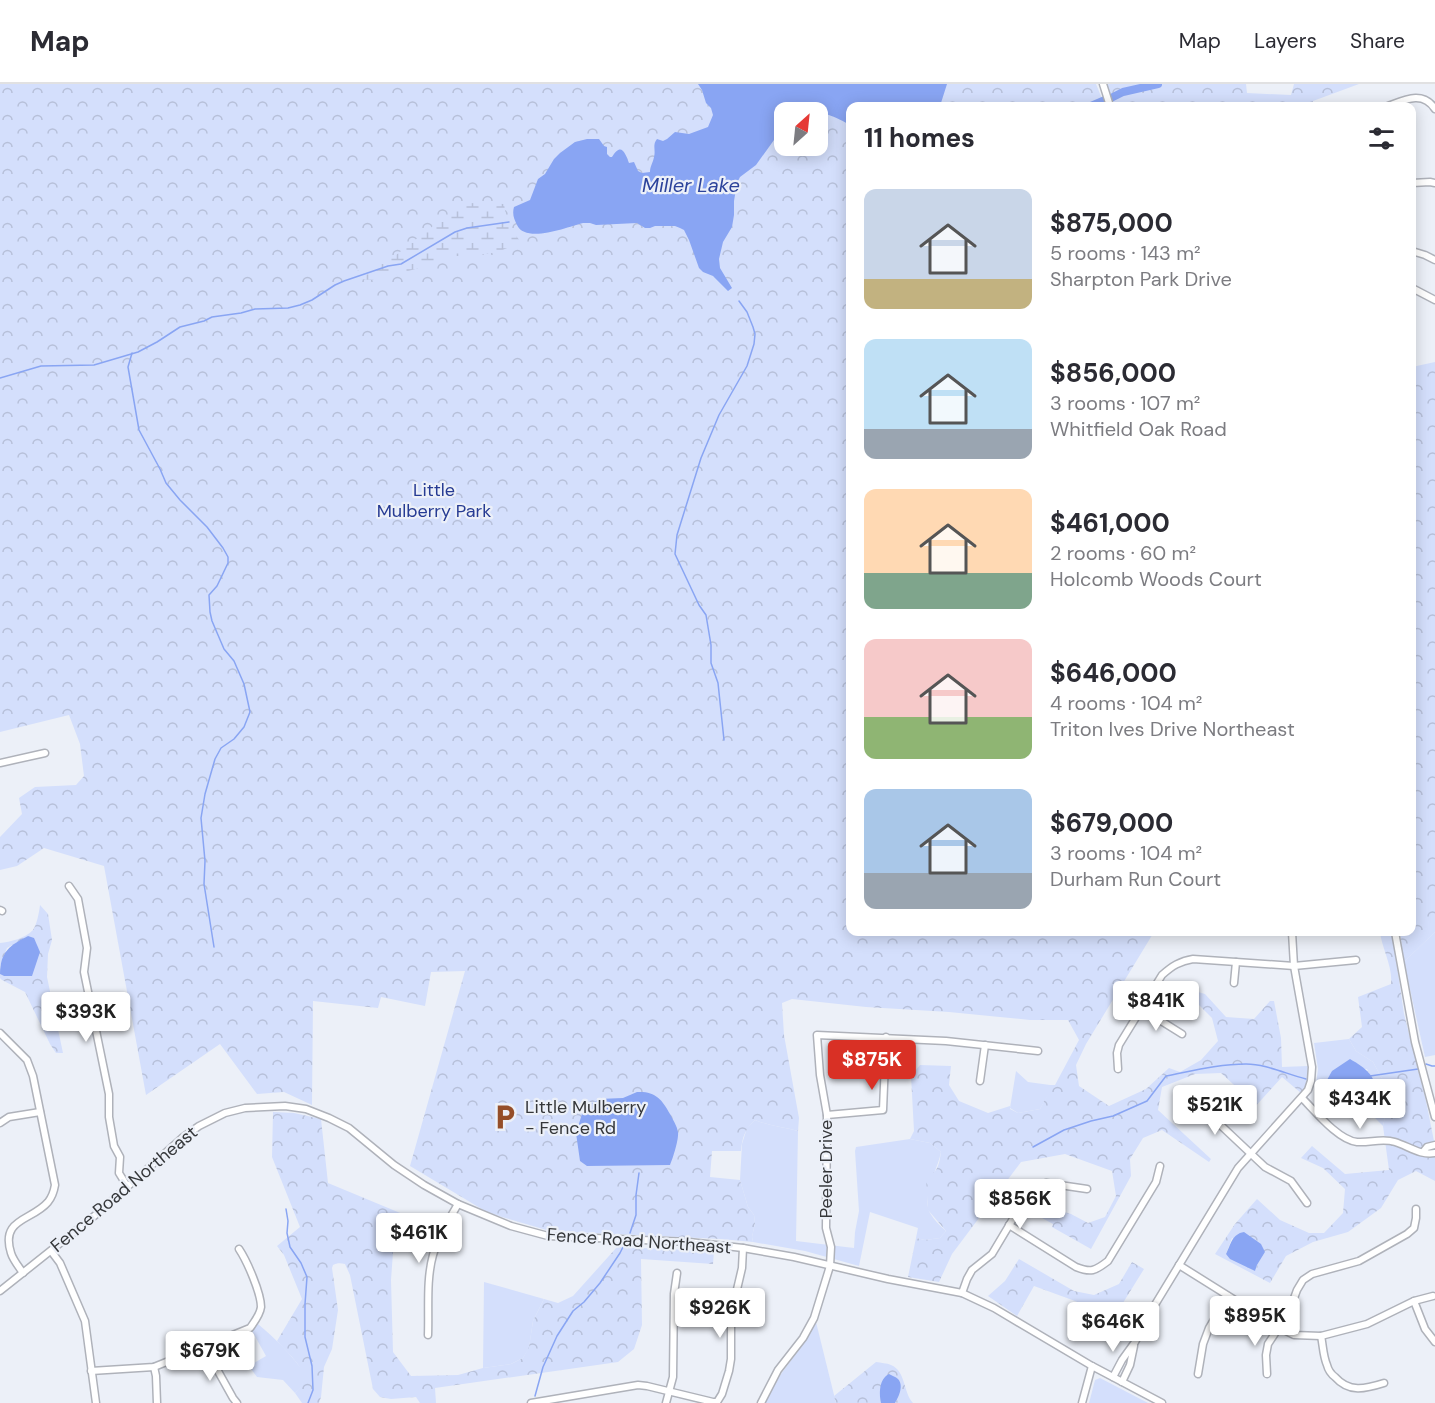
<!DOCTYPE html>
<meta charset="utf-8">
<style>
:root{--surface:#fff;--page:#f2f2f3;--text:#2b2b33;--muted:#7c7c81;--line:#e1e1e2;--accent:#d93025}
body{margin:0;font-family:"DM Sans",sans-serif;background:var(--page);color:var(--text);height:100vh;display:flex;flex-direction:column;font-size:22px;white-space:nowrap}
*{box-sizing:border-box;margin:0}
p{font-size:20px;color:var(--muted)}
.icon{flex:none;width:33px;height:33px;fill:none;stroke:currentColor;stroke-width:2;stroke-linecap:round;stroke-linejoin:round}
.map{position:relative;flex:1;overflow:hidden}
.side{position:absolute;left:846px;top:18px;width:570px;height:834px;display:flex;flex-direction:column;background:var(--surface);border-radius:12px;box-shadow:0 3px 15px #0003}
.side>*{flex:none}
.needle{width:39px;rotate:27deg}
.fabs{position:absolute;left:774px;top:18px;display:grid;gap:12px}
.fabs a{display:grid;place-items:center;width:54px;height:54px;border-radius:12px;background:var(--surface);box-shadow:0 3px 15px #0003;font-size:30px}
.price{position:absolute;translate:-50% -51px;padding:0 14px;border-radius:6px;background:#fff;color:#222;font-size:20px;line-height:39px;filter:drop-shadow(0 2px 3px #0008)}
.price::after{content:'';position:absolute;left:50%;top:36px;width:18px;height:14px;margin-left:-9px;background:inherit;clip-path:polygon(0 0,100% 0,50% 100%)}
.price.active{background:var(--accent);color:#fff}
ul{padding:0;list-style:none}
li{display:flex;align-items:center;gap:18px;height:150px;padding:0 18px}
li span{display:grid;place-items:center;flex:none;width:168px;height:120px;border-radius:12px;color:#555}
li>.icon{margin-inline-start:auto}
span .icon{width:72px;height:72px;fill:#fffc;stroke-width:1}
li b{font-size:26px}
h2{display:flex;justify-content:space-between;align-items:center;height:72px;padding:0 18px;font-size:26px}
header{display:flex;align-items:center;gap:36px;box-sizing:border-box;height:84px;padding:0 30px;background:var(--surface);border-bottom:2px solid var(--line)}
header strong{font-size:28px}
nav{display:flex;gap:33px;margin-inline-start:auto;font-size:21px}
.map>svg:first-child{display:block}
</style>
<header>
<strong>Map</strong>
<nav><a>Map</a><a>Layers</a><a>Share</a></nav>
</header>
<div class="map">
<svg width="1435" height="1319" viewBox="0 0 1435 1319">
<defs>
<pattern id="forest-crowns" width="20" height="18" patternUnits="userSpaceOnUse" patternTransform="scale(1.5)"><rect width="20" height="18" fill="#d4dffc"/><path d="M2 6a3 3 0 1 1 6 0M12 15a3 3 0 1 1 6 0" fill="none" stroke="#b7c0d9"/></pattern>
<pattern id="wetland-marsh" width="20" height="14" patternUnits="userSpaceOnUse" patternTransform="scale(1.5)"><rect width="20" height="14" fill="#d4dffc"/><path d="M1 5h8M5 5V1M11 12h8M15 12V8" fill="none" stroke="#b7c0d9"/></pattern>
</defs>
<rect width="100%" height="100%" fill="#ecf0f8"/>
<!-- grass -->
<g fill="#d4dffc" fill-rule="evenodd">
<polygon points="1435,848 1435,971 1425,973 1404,878"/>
<path d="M 1349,955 L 1356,967 L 1373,978 L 1386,1002 L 1384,1018 L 1386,1028 L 1383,1042 L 1355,1014 L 1316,1000 L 1318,985 L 1314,959 ZM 1367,985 L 1376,1006 L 1371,1013 L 1331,1000 L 1327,997 Z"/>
<polygon points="1016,987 1028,998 1050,1001 1051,1006 1040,1025 1018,1029 1010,1024"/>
<path d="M 755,1036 C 769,1042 784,1043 798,1047 L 796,1157 L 854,1164 L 855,1148 L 859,1127 L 855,1067 L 856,1063 L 910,1055 L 930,1059 L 941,1068 C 938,1085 921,1112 930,1129 C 934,1136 940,1142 946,1147 L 940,1154 L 925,1156 L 916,1154 L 918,1144 L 870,1128 L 859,1182 L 805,1167 L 753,1158 L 752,1153 L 755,1139 L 754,1131 L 748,1123 L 740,1096 L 742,1060 L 747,1044 Z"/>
<polygon points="484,1198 544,1215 533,1237 529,1264 523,1274 511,1280 483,1284"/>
<path d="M 816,1238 L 836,1319 L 765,1319 C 777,1289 802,1267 816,1238 Z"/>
<path d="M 258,1240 C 276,1255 292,1271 305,1290 C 304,1299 302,1304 295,1309 L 283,1296 L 257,1293 L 249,1282 L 266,1272 L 252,1247 Z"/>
<polygon points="1100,1294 1148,1319 1089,1319 1095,1296"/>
</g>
<!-- forest -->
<g fill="url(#forest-crowns)" fill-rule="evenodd">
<path d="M 0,0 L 1096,0 L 1105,22 L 850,22 L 850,848 L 1154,848 L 1086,960 L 1076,981 L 1079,1002 L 1109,1022 L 1146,1005 L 1169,984 L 1180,988 L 1201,976 L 1218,957 L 1212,934 L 1191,913 L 1191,906 L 1205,910 L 1226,933 L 1254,935 L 1270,917 L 1274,917 L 1281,954 L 1282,983 L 1308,982 L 1308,997 L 1301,1009 L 1282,993 L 1253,1025 L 1245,1011 L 1221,989 L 1195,990 L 1162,1003 L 1158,1026 L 1211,1075 L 1209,1078 L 1162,1046 L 1143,1054 L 1130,1075 L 1131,1092 L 1091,1165 L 1052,1143 L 1053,1140 L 1042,1134 L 1049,1123 L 1071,1130 L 1088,1139 L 1105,1133 L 1116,1112 L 1112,1087 L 1065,1070 L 1021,1078 L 952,1170 L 939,1198 L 908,1193 L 916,1154 L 925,1156 L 940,1154 L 946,1147 L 928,1126 L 926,1094 C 938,1088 939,1081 941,1068 L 930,1059 L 910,1055 L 914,1047 L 911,992 L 920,981 L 951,982 L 949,1001 L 959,1017 L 988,1029 L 1010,1022 L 1010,1025 L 1018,1029 L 1040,1025 L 1050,1006 L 1050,1001 L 1055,1001 L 1079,956 L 1068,936 L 1030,936 L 949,928 L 866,923 L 792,915 L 782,919 L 784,951 L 799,1034 L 798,1047 C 784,1043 769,1042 755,1036 C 745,1045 742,1054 741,1067 L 712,1067 L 710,1093 L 740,1096 L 748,1123 L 754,1131 L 755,1139 L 752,1153 L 753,1158 L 721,1155 L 550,1147 L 502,1133 L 485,1127 L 410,1082 L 465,887 L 431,888 L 425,922 L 381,913 L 378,924 L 313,917 L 312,1021 L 284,1008 L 257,1010 L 220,960 L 146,1011 L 104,782 L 44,764 L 17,782 L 0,786 L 0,753 L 22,730 L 19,714 L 35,703 L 76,701 L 84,692 L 80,660 L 69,631 L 0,648 ZM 784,28 L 818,28 L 818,62 L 784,62 Z"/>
<polygon points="1105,0 1246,0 1247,9 1291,11 1294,0 1359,0 1313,17 1313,22 1113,22"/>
<polygon points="1435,278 1435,848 1404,878 1400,848 1412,848 1412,283"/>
<path d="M 40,821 L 48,830 L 52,856 L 48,870 L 47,893 L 63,969 L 56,969 L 50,960 L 25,908 L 2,896 L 0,894 L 0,890 L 4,892 L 32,891 L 28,852 L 7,864 L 0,882 L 0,859 C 10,858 26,854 33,846 C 37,840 39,829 40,821 Z"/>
<path d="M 1380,848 L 1392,848 L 1404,930 L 1426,1017 L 1435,1062 L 1435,1097 L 1416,1087 L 1398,1096 L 1381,1124 L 1348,1148 L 1313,1158 L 1286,1172 L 1270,1199 L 1215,1170 L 1235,1140 L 1257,1115 L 1280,1136 L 1309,1149 L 1324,1149 L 1343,1129 L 1345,1105 L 1323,1084 L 1301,1074 L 1312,1062 L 1345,1090 L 1389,1086 L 1383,1042 L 1386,1028 L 1384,1018 L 1386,1002 L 1373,978 L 1356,967 L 1349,955 L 1362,943 L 1358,913 L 1391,900 C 1393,883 1382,865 1380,848 ZM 1232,1154 L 1265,1168 L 1257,1181 L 1255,1187 L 1226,1170 Z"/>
<path d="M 273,1028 L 294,1029 L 321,1035 L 328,1099 L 405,1131 L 394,1155 L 391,1196 L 393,1268 L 411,1292 L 458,1291 L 483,1284 L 511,1280 L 523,1274 L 529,1263 L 533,1237 L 544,1215 L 558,1219 L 573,1212 L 617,1163 L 714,1167 L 713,1180 L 641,1175 L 642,1241 L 634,1265 L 618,1278 L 435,1304 L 436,1319 L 420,1319 L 416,1313 L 391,1315 L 380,1313 L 373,1305 L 350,1191 L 345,1180 C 340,1179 337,1179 333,1181 L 332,1184 L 338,1226 L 332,1265 L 324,1283 L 321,1313 L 319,1319 L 302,1319 L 295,1309 C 317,1292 290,1272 277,1257 L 302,1215 L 284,1171 L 277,1162 L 300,1143 L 272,1073 Z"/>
<polygon points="1019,1175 1074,1207 1094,1211 1119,1200 1132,1178 1144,1185 1113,1235 1075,1217 1034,1202 1017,1232 988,1212 1005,1197"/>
<path d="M 876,1278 C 881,1279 887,1279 891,1281 C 906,1287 903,1308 913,1319 L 895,1319 C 900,1312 901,1305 900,1297 L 880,1313 L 881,1319 L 836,1319 L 834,1312 Z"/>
</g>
<!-- wetland -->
<path fill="url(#wetland-marsh)" d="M 468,119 L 504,120 C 506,135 510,146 521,158 L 498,168 L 472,172 L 450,172 L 419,184 L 390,192 L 372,196 L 357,195 L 357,187 L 396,171 L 438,138 Z"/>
<!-- water -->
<g fill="#89a5f3">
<path d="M 698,0 L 947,0 L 940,22 L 850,22 L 850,41 C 822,25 815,28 784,28 L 784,42 L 756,81 L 740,93 L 737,99 L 734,117 L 734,131 L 732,143 L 723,158 L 719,175 L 720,184 L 732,204 L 728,207 L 713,192 L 703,188 L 699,184 L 689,156 L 684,146 L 680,144 L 675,142 L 655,142 L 650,144 L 645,144 L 637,139 L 596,141 L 590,139 L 583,139 C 567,143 526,160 517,141 C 514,135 512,130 514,123 L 530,116 L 538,95 L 545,90 L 554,75 L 560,69 L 575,58 L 587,55 L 599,55 L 604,62 L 607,63 L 607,70 L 610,73 L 612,73 C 621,58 625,68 629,79 L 634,78 L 638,87 L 642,89 L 650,88 C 650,82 653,79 654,73 C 656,66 652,61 657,55 L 663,57 L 667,55 L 675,48 L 689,50 L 708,43 L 713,31 L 711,24 L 706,19 L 702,6 Z"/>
<path d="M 28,852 L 34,854 L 40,868 L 32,892 L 4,892 L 0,890 C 0,868 10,861 28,852 Z"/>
<path d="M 1350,975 C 1365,984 1378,992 1375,1012 L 1371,1013 L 1331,1000 L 1327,996 L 1332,987 Z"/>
<path d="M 637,1008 C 655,1007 662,1015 670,1030 C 673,1036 677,1042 678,1048 C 679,1055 673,1074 670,1081 L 587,1082 L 580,1077 L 576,1049 L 582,1030 L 589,1021 L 599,1015 L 623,1014 Z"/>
<path d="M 1244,1148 L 1261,1160 L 1265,1168 L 1257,1181 L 1255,1187 L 1230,1175 L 1226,1170 C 1231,1160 1232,1150 1244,1148 Z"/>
<path d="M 889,1290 C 891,1291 896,1293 898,1295 C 904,1301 899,1313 895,1319 L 881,1319 C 879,1309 879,1295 889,1290 Z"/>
</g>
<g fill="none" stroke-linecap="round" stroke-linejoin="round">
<!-- stream -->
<g stroke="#89a5f3" stroke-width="1.5">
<polyline points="132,269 128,283 139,346 160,385 166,399 180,416 207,443 223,464 228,473 228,479 217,502 209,511 210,528 212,537 224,565 234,577 244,600 250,628 244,643 234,655 221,664 215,675 205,710 201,734 205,777 204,800 214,863"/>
<polyline points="0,294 41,282 94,281 138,268 157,258 180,243 204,237 212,233 241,229 255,225 288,224 300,221 312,216 335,201 344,197 388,182 401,180 455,148 467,144 509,138"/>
<polyline points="724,656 718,599 711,579 711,561 706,531 699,521 675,470 677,451 701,374 719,331 747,282 754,260 755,250 753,243 747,228 739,217"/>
<polyline points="1426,980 1432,982 1435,982"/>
<polyline points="1370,992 1418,985"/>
<path d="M 1033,1063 L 1064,1046 L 1091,1037 L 1113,1032 L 1147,1017 L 1166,992 C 1192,987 1219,980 1246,980 C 1266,980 1286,990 1306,995"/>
<polyline points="286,1125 288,1137 287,1149 290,1163 301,1179 307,1193 305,1220 305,1253 312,1282 313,1306 308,1319"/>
<polyline points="630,1149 636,1131 636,1111 639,1089"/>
<polyline points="535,1312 543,1283 557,1252 573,1227 584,1218 600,1199 620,1169 625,1159"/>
</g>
<!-- river -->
<g stroke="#89a5f3" stroke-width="8">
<polyline points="1113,13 1123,8 1158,0"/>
<polyline points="1091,22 1105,16"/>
</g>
<!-- minor casing -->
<g stroke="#afb2ba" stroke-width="9">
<g id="minor">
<polyline points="1103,0 1110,22"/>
<path d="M 1388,22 C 1404,16 1423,6 1435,25"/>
<polyline points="1412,99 1430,98 1435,99"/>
<polyline points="1412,167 1425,171 1435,176"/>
<polyline points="1412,204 1435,216"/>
<polyline points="0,679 45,669"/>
<polyline points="69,802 78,815 87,864 84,888 109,1010 109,1033 114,1062 120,1073 119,1089 127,1102"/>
<polyline points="0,826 2,827"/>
<polyline points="1395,848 1415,958 1435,1033"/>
<polyline points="1234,899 1236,878"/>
<polyline points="1142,925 1182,950"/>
<path d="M 0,949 L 27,976 L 33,992 L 55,1101 C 54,1107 52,1113 48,1118 C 32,1137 0,1134 11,1169 C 13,1176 19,1183 23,1189"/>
<path d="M 1118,985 L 1117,969 L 1119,961 L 1162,891 C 1172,882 1180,877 1193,875 L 1294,882 L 1356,876"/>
<polyline points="980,997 985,961"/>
<path d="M 1302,1014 C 1315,1027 1338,1056 1357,1058 C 1370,1059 1382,1054 1395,1058 C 1408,1062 1421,1072 1435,1069"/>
<polyline points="1196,1018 1265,1083 1291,1097 1307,1119"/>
<polyline points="827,1031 883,1026 886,953"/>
<polyline points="0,1039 9,1033 40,1028"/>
<polyline points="1423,1068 1427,1063 1435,1061"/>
<path d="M 1009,1141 L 1076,1183 C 1091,1189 1095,1187 1108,1177 L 1156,1098 L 1160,1082"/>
<polyline points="51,1167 60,1179 85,1237 96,1319"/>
<polyline points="1179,1181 1278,1243 1294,1251 1321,1252 1367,1240 1414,1217 1433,1212"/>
<polyline points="0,1207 98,1129 182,1054 199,1042 225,1029 245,1024 285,1022 306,1025 329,1034 349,1044 394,1081 424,1101 458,1120 511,1142 548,1152 689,1158 743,1164 794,1173 888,1195 962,1209 994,1224 1092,1282 1162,1319"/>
<polyline points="962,1209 967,1195 972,1186 992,1170 1029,1108 1037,1102 1046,1099 1087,1105"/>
<polyline points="1414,1217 1425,1245 1435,1258"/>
<path d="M 428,1251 C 429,1225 426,1196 433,1171 C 438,1153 449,1136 458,1120"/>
<path d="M 1321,1252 C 1323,1261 1323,1272 1327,1281 C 1328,1285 1331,1290 1335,1293 C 1349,1309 1365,1305 1384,1299"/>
<polyline points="204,1262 233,1314 237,1319"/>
<polyline points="154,1283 156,1292 157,1319"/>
<path d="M 91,1287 L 154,1283 L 250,1244 C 255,1237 260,1231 261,1223 C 261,1209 247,1177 239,1165"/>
<polyline points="1198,1290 1203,1260 1209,1244 1228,1212"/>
<polyline points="1267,1290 1266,1271 1268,1260 1289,1228 1297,1206 1303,1196 1312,1190 1359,1177 1407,1150 1414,1144 1416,1134 1416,1125"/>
<polyline points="1113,1293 1122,1276 1135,1258 1153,1224 1238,1084 1308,1006 1311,997 1312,983 1294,882 1292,848"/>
<polyline points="1122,1298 1130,1281 1134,1262"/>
<polyline points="531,1319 638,1301 647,1302 713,1318 717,1318 722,1310 729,1287 731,1275 731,1231 742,1184 743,1164"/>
<polyline points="666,1319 673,1293 674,1210 677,1189"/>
<polyline points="761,1319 778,1286 803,1254 814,1234 830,1182 831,1163 826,1144 827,1031 820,991 817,951 946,957 1038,967"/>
<polyline points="1082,1319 1092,1282"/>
</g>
</g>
<!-- minor -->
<use href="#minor" stroke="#fff" stroke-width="6"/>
</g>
<!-- icons -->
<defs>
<g id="parking-bare" transform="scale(2.07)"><path d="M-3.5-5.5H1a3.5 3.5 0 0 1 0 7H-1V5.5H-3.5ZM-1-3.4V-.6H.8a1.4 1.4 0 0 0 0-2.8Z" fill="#954e29" stroke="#ecf0f8" stroke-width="2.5" paint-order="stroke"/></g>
</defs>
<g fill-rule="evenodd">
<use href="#parking-bare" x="505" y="1033"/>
</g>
<g text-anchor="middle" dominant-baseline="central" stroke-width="4.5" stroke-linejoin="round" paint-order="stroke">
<!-- park labels -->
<g font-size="18" fill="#263b93" stroke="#ecf0f8">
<text x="434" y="406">Little<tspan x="434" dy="21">Mulberry Park</tspan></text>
</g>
<!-- poi labels -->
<g font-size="18" fill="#35373a" stroke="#ecf0f8" text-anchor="start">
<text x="525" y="1023">Little Mulberry<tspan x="525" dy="21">- Fence Rd</tspan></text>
</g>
<!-- street labels -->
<g font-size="18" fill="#35373a" stroke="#ecf0f8">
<text transform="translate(826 1085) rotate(-90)">Peeler Drive</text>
<text transform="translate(124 1105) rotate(-40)">Fence Road Northeast</text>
<text transform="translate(639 1157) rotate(4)">Fence Road Northeast</text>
</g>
<!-- water labels -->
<g font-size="20" font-style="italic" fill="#2c439b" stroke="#ecf0f8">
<text x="691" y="101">Miller Lake</text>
</g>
</g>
</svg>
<div class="fabs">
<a><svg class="needle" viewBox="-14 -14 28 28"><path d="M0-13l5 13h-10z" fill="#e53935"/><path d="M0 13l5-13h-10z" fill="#7c7c81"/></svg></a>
</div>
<b class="price" style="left:1156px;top:948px">$841K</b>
<b class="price" style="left:86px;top:959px">$393K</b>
<b class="price active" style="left:872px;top:1007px">$875K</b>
<b class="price" style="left:1360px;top:1046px">$434K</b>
<b class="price" style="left:1215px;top:1052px">$521K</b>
<b class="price" style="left:1020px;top:1146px">$856K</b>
<b class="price" style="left:419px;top:1180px">$461K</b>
<b class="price" style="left:720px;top:1255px">$926K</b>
<b class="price" style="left:1255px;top:1263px">$895K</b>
<b class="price" style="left:1113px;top:1269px">$646K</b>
<b class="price" style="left:210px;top:1298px">$679K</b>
<section class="side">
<h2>11 homes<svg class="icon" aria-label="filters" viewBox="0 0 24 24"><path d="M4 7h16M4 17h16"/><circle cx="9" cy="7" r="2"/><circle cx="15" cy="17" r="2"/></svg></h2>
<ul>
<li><span style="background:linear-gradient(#c9d6e8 75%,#c2b280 0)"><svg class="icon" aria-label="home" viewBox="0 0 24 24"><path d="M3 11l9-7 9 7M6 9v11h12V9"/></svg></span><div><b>$875,000</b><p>5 rooms · 143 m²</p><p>Sharpton Park Drive</p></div></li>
<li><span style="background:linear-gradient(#bfe0f5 75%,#9aa5b1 0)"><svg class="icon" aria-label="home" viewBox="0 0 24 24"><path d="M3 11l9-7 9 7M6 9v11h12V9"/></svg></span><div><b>$856,000</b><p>3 rooms · 107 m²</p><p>Whitfield Oak Road</p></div></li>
<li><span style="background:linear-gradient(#ffd9b3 70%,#7fa58c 0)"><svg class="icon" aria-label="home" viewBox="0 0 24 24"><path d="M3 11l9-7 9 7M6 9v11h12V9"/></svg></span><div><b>$461,000</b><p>2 rooms · 60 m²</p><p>Holcomb Woods Court</p></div></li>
<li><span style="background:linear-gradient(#f6c9c9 65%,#8fb573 0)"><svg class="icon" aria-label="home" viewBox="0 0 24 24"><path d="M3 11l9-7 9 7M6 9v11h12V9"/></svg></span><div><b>$646,000</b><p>4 rooms · 104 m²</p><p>Triton Ives Drive Northeast</p></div></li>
<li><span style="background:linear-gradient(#a9c7e8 70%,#9aa5b1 0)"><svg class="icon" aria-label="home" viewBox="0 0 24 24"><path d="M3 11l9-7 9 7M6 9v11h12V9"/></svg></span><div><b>$679,000</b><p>3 rooms · 104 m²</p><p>Durham Run Court</p></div></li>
</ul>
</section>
</div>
